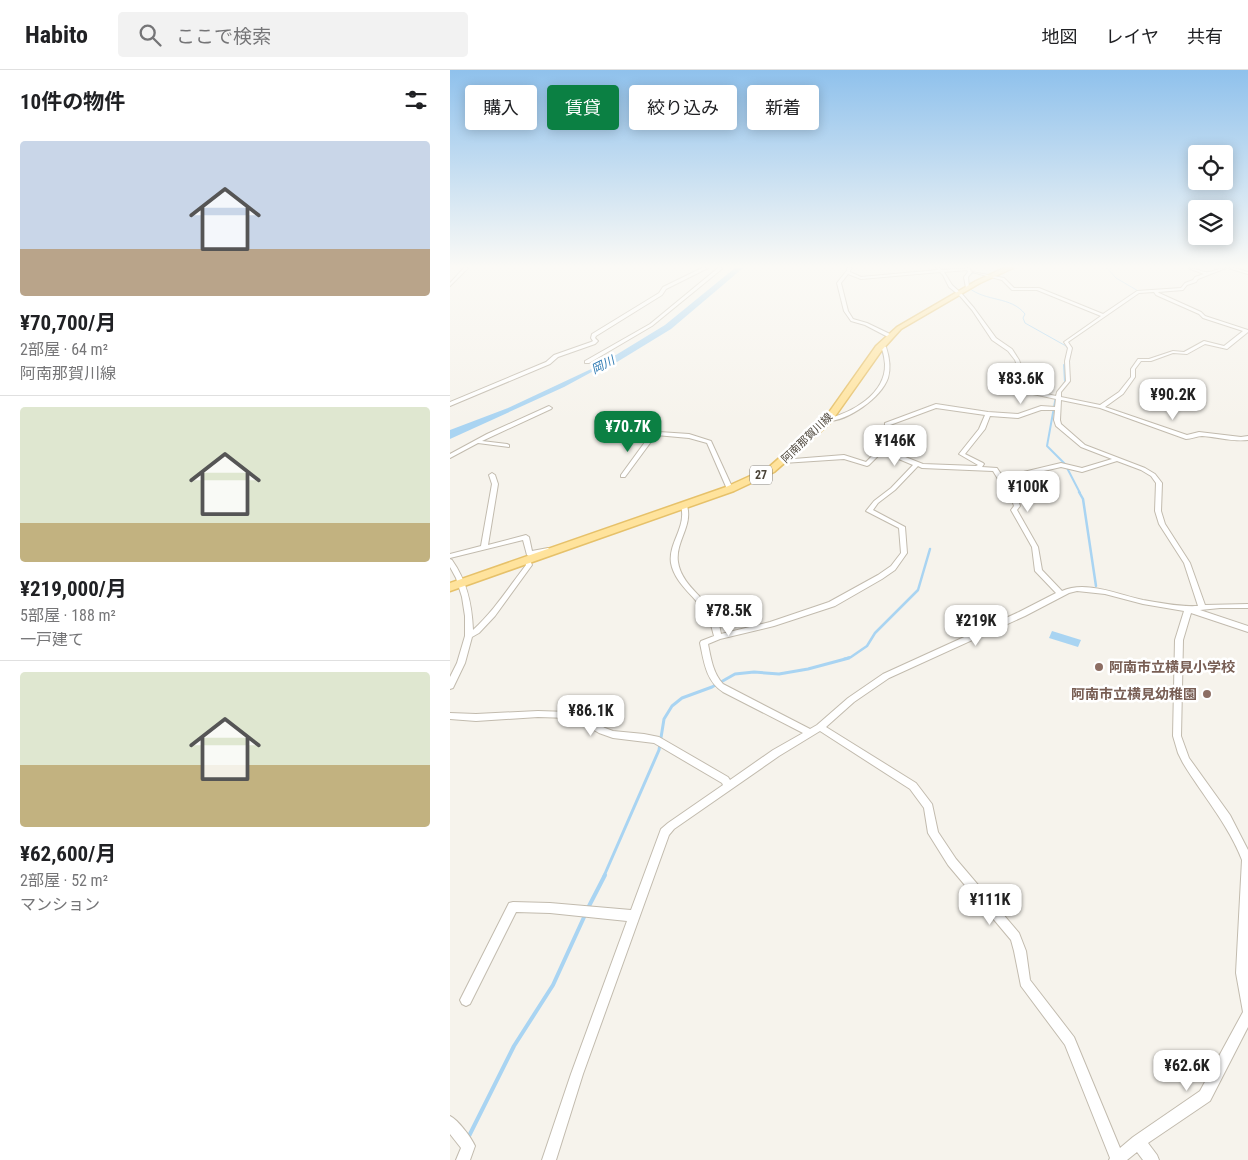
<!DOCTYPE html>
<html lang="ja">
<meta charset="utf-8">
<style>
:root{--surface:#fff;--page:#f2f2f2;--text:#202124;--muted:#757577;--line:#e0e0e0;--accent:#0b8043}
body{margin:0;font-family:"Roboto Condensed","Noto Sans JP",sans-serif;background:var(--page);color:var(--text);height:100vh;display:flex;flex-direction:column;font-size:19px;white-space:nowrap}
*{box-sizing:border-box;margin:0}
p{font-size:16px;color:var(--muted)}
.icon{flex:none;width:28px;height:28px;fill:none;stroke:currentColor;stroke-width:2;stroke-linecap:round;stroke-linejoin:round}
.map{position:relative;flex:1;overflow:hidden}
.panel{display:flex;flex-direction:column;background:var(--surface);width:450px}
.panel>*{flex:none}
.top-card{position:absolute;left:15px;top:15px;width:475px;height:45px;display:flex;gap:10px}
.buttons{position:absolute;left:738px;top:75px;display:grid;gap:10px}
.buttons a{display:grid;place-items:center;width:45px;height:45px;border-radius:5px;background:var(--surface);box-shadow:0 2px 12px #0003;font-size:25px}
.price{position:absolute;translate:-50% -42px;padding:0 11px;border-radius:10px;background:#fff;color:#222;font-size:16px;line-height:32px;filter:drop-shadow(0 1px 2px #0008)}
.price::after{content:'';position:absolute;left:50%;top:30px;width:15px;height:11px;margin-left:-8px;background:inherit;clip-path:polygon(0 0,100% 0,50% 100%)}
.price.selected{background:var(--accent);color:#fff}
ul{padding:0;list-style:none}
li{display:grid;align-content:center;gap:10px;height:265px;padding:0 20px}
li+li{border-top:1px solid var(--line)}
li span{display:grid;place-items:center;height:155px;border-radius:5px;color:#555}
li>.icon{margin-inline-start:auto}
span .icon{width:90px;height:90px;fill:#fffc;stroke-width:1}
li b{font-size:21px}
h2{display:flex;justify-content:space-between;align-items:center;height:60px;padding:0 20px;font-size:21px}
.chip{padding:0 18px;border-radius:5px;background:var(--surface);box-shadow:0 2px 12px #0003;font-size:18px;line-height:45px}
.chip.selected{background:var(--accent);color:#fff}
header{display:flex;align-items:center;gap:30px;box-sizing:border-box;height:70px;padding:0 25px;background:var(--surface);border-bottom:1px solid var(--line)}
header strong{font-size:24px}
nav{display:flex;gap:28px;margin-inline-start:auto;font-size:18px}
.search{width:350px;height:45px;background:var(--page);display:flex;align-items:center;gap:12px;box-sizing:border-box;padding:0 18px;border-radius:5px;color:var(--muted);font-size:19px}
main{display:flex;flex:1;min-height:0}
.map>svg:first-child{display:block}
</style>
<header>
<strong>Habito</strong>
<div class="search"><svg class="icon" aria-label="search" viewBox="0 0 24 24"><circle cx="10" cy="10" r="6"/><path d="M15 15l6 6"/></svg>ここで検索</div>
<nav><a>地図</a><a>レイヤ</a><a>共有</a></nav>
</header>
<main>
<section class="panel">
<h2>10件の物件<svg class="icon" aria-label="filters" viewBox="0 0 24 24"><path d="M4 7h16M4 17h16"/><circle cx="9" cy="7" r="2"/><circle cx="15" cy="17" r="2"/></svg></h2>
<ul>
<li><span style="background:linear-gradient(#c9d6e8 70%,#b9a48a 0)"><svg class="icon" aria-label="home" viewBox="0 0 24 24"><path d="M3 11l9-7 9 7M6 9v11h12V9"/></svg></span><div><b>¥70,700/月</b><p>2部屋 · 64 m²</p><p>阿南那賀川線</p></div></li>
<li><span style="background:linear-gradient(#dfe7d0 75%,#c2b280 0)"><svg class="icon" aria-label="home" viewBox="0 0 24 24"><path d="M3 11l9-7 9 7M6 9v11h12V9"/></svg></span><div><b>¥219,000/月</b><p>5部屋 · 188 m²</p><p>一戸建て</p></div></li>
<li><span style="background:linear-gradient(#dfe7d0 60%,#c2b280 0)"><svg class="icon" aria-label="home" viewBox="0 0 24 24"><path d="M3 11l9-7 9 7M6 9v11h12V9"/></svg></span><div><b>¥62,600/月</b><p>2部屋 · 52 m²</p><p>マンション</p></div></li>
</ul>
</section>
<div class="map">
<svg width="798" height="1090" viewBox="0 0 798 1090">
<rect width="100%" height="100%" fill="#f6f3ec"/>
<!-- water -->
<g fill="#a9d4f2">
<polygon points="186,278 114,317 0,369 0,360 58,338"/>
<polygon points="602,561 631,570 628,577 599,568"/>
</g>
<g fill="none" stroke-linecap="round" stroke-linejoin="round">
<!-- stream-far4 -->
<g stroke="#a9d4f2" stroke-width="1">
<polyline points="657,198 666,208 690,222"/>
<polyline points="518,213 519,206 523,203 519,199"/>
<path d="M 519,218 C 536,232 561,226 575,244 L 573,248 L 575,253 L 616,276 L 618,279 L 614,296"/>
<polyline points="695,222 703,222"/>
</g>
<!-- stream-far3 -->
<polyline stroke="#a9d4f2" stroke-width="2" points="614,295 615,312 606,326 597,376 615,394 630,423"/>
<!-- stream-far2 -->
<g stroke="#a9d4f2" stroke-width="2.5">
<polyline points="629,422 633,429 646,516"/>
<polyline points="394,589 401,587 417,576 425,563 468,520 480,479"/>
</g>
<!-- stream-far1 -->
<polyline stroke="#a9d4f2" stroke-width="3" points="154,806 209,680 214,649 222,636 232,628 262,617 285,604 304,602 329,604 358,599 399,588"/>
<!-- stream -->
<g stroke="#a9d4f2" stroke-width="4">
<polyline points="138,838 155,805"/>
<polyline points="18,1068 64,976 103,915 135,845"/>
</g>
<!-- river -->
<polygon fill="#a9d4f2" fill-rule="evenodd" points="285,198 293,198 221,259 167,292 161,292 161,288 215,255"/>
<!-- minor casing -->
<g stroke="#c2bbae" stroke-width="2">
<g id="minor">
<polygon points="14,198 18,198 0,216 0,213"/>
<polygon points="252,198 258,198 216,219 212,225 146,266 145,268 148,271 145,274 108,287 100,294 0,336 0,332 96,292 104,285 141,272 143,271 141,268 142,264 209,223 213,217"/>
<polygon points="268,198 273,198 202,256 139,293 135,293 135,291 200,254"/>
<path d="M 486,198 L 490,198 L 492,200 L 519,198 L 522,202 L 554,208 L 564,218 L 589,218 L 653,244 L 687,221 L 731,218 L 735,213 L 743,210 L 745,207 L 754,204 L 738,198 C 745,198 753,203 759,202 C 765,201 769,198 776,198 L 748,209 L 746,212 L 737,215 L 733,220 L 708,222 L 709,223 L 751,242 L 755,246 L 798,260 L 798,262 L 777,279 L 755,274 L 737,284 L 723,283 L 701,291 L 691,291 L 685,299 L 685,307 L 673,324 L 655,337 L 737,365 L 749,362 L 791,367 L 798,366 L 798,370 C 783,372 768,367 752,366 C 747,366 742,369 736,369 L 650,338 L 611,330 L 610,350 L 611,354 L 635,375 L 695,398 L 705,404 L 712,413 L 711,441 L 715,454 L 740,493 L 755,535 L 798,534 L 798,538 L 770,538 L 750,540 L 798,556 L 798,562 L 741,543 L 733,570 L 731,666 L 739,688 L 780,745 L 798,780 L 798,957 L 760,1031 L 698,1073 L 707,1085 L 709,1090 L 693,1090 L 687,1082 L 677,1090 L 659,1090 L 660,1088 L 615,975 L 571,916 L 564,881 L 561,870 L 498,795 L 478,763 L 474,738 L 460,719 L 370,661 L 329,686 L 224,759 L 219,765 L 133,1004 L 106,1090 L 92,1090 L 121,1004 L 177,851 L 100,843 L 66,842 L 20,934 L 16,936 L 12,934 L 10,930 L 12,926 L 59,833 L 63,832 L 100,833 L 181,840 L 211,759 L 218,753 L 273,715 L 272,713 L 204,673 L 163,668 L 149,663 L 132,653 L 119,648 L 88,647 L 26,651 L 0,649 L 0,643 L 26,644 L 88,641 L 119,642 L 133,646 L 155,658 L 163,661 L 194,664 L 209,667 L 278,707 L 280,710 L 323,680 L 353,663 L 273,622 C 256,611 254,592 250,573 L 251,571 L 264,566 C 262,559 261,553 258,547 C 248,528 225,515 221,493 C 218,473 237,457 231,436 L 234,434 L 237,436 C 243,456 225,472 228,492 C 231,514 254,527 265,545 C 268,551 270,557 271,564 L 320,552 L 379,532 L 428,505 L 441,496 L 451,483 L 449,458 L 416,441 L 424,431 L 441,418 L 463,395 L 432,382 L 419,395 L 417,396 L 394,389 L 333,393 L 331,392 L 331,390 L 394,385 L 416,392 L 434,374 L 435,353 L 486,334 L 538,342 L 568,344 L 591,336 L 605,337 L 606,329 L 583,324 L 572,308 L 565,290 L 558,281 L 542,270 L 522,240 L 510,226 L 499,217 L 493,205 L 490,202 L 411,209 L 398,204 L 391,213 L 398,241 L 403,249 L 417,253 L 442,265 L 442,267 L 438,267 L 415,255 L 401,251 L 394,241 L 387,213 L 398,199 L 400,199 L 400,202 L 411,207 L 488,200 ZM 517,200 L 518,202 L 514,207 L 516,218 L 519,217 L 518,207 L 522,202 L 552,210 L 562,220 L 587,220 L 651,246 L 614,272 L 618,278 L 615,291 L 616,311 L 607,322 L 606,326 L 587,322 L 576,308 L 569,290 L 562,279 L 546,268 L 524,238 L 512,224 L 502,215 L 494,202 ZM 704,222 L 706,225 L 749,244 L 753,248 L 793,261 L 774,276 L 754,271 L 734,282 L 723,281 L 699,289 L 688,289 L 681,299 L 681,307 L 669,322 L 650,335 L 611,327 L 611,322 L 620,311 L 619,291 L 622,278 L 618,272 L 689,223 ZM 486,338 L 535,345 L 529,359 L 509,384 L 528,395 L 526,396 L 473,394 L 435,379 L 440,374 L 440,355 ZM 591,340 L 605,340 L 604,350 L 606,356 L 631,377 L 662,389 L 632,398 L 611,393 L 553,407 L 547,398 L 532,397 L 534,394 L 533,393 L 515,384 L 535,359 L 540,346 L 568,348 ZM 667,391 L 691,400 L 701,406 L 706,413 L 705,441 L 709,454 L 734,493 L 748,536 C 730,537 710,533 693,530 C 669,525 636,510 612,521 L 592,500 L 588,477 L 567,440 L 570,436 L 569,433 L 555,410 L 611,397 L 632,402 ZM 468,396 L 472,398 L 543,401 L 563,433 L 564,436 L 561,440 L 582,477 L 585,501 L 606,523 L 569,542 L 433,604 L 398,628 L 367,655 L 360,659 L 273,614 C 263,603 261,589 258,574 L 270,569 L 324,556 L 385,536 L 432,509 L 445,500 L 457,483 L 455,457 L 423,440 L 428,433 L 445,420 ZM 627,521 L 655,524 L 693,534 L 734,541 L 725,570 L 723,666 L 728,683 L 733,693 C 753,726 778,754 792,790 L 786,903 L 793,942 L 750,1021 L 683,1067 L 670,1078 L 624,967 L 580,910 L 576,881 L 569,863 L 506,789 L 488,762 L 482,734 L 466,713 L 376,657 L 404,632 L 439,608 L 575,546 L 619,523 Z"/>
<polygon points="778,198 785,198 798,202 798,204"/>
<path d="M 429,275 L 433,275 L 436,277 C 439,286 441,298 438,308 C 431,328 397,352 376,351 L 376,349 C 402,343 436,324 435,294 C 434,287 434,280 429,276 Z"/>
<polygon points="99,336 102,338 101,339 32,371 57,374 59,375 59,377 28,373 0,388 0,384 37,364"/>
<polygon points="183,357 207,358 210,360 209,362 239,364 261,371 283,419 280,421 277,419 257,373 239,368 206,365 175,407 171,407 171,405 203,361 181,360 181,358"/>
<polygon points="42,403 45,405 48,414 38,475 76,465 79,467 82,481 98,478 101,480 100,481 79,486 77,485 73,470 0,488 0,484 31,476 42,414 39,405"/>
<path d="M 0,489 L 2,490 C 17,511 22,534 23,560 C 44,541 59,517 76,495 L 75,491 L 76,490 L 80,490 L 82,495 L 45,546 L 29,563 L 22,567 L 15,593 L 3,618 L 0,619 L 0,607 L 7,593 L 15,566 L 15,546 L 12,527 L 6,508 L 0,497 Z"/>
<path d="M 0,1046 C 8,1050 21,1067 25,1076 L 20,1090 L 6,1090 L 11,1078 L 0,1064 Z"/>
</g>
</g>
<!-- tertiary casing -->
<g stroke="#c2bbae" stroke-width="2">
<polygon id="tertiary" points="397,198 402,198 399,201 397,200"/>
</g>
<!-- primary casing -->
<g stroke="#e6c16a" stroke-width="3">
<polygon id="primary" points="554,198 563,198 530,213 451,259 432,280 381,352 324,402 284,421 0,521 0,513 276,417 318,398 375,348 426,276 447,257 526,211"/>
</g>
<!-- minor -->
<use href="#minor" fill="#fff" fill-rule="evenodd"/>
<!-- tertiary -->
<use href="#tertiary" fill="#fff" fill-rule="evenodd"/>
<!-- primary -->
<use href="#primary" fill="#ffe39c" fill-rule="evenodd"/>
</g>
<!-- sky -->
<linearGradient id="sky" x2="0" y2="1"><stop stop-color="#8fc1ec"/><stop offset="0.56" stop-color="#fbfaf6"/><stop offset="1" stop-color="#fbfaf6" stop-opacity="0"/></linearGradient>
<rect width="798" height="351" fill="url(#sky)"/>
<!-- markers -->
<g fill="#8d6e63" stroke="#fff" stroke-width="2">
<circle cx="649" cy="597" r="5"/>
<circle cx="757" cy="624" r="5"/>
</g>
<g text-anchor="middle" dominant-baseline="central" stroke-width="5" stroke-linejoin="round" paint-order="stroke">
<!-- far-street labels -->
<g font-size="11" fill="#4b4439" stroke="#fff">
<text transform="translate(357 368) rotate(-44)">阿南那賀川線</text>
</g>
<!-- far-water labels -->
<g font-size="12" font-style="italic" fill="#2e7ab2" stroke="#fff">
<text transform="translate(153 295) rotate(-27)">岡川</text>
</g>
<!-- shield labels -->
<rect fill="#fff" stroke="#817c74" stroke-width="1" x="300" y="395.5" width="22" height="19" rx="4"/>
<g font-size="12" font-weight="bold" fill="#4b4439">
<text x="311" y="405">27</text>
</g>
<!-- education labels -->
<g font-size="14" font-weight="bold" fill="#785e54" stroke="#fff" text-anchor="start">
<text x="659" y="597">阿南市立横見小学校</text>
<text x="747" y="624" text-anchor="end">阿南市立横見幼稚園</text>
</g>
</g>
</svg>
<div class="buttons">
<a><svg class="icon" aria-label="locate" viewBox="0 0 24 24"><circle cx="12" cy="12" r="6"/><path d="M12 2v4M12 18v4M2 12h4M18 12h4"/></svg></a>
<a><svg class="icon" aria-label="layers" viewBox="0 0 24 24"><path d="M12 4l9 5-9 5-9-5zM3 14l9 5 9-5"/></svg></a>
</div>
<b class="price" style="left:571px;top:335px">¥83.6K</b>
<b class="price" style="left:723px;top:351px">¥90.2K</b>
<b class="price selected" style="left:178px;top:383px">¥70.7K</b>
<b class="price" style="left:445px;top:397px">¥146K</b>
<b class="price" style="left:578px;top:443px">¥100K</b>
<b class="price" style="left:279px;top:567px">¥78.5K</b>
<b class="price" style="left:526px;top:577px">¥219K</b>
<b class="price" style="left:141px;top:667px">¥86.1K</b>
<b class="price" style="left:540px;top:856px">¥111K</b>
<b class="price" style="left:737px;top:1022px">¥62.6K</b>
<div class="top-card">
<a class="chip">購入</a>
<a class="chip selected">賃貸</a>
<a class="chip">絞り込み</a>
<a class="chip">新着</a>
</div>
</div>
</main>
